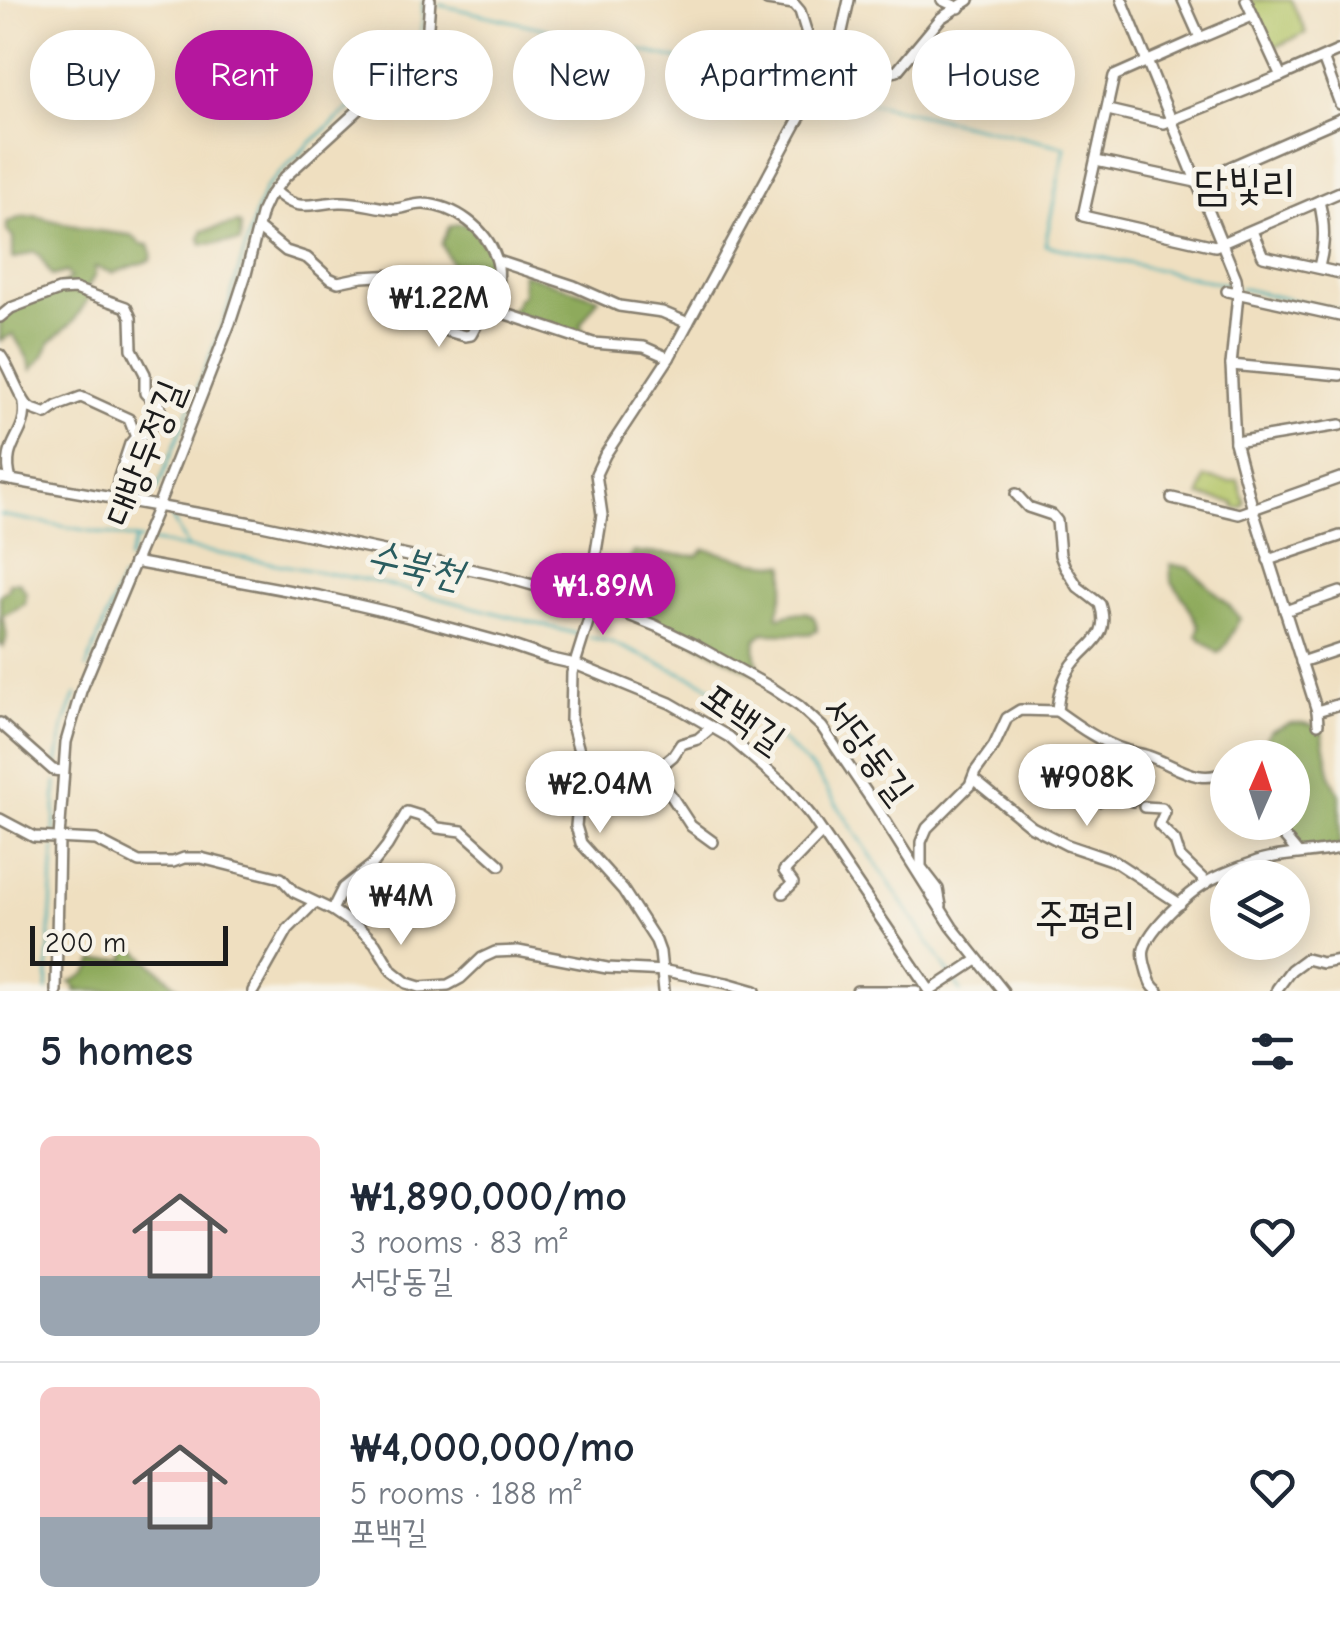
<!DOCTYPE html>
<meta charset="utf-8">
<style>
:root{--surface:#fff;--page:#f2f2f3;--text:#1f2937;--muted:#747a83;--line:#e0e1e3;--accent:#b5179e}
body{margin:0;font-family:"Comic Neue","Poor Story",sans-serif;background:var(--page);color:var(--text);height:100vh;display:flex;flex-direction:column;font-size:38px;white-space:nowrap}
*{box-sizing:border-box;margin:0}
p{font-size:32px;color:var(--muted)}
.icon{flex:none;width:55px;height:55px;fill:none;stroke:currentColor;stroke-width:2;stroke-linecap:round;stroke-linejoin:round}
.map{position:relative;height:991px;overflow:hidden}
.drawer{display:flex;flex-direction:column;background:var(--surface);flex:1}
.drawer>*{flex:none}
.top-card{position:absolute;left:30px;top:30px;width:1280px;height:90px;display:flex;gap:20px}
.needle{width:65px;rotate:3deg}
.tools{position:absolute;left:1210px;top:740px;display:grid;gap:20px}
.tools a{display:grid;place-items:center;width:100px;height:100px;border-radius:50%;background:var(--surface);box-shadow:0 5px 25px #0003;font-size:50px}
.scale{position:absolute;left:30px;bottom:25px;width:198px;box-sizing:border-box;padding-left:10px;border:5px solid #1c1c1c;border-top:0;font-size:28px;line-height:35px;white-space:nowrap;color:#1c1c1c;-webkit-text-stroke:8px #f7f3e8;paint-order:stroke}
.price{position:absolute;translate:-50% -85px;padding:0 22px;border-radius:35px;background:#fff;color:#222;font-size:32px;line-height:65px;filter:drop-shadow(0 2px 5px #0008)}
.price::after{content:'';position:absolute;left:50%;top:60px;width:30px;height:22px;margin-left:-15px;background:inherit;clip-path:polygon(0 0,100% 0,50% 100%)}
.price.active{background:var(--accent);color:#fff}
ul{padding:0;list-style:none}
li{display:flex;align-items:center;gap:30px;height:250px;padding:0 40px}
li+li{border-top:2px solid var(--line)}
li span{display:grid;place-items:center;flex:none;width:280px;height:200px;border-radius:15px;color:#555}
li>.icon{margin-inline-start:auto}
span .icon{width:120px;height:120px;fill:#fffc;stroke-width:1}
li b{font-size:42px}
h2{display:flex;justify-content:space-between;align-items:center;height:120px;padding:0 40px;font-size:42px}
.chip{padding:0 35px;border-radius:45px;background:var(--surface);box-shadow:0 5px 25px #0003;font-size:35px;line-height:90px}
.chip.active{background:var(--accent);color:#fff}
.map>svg:first-child{display:block}
</style>
<div class="map">
<svg width="1340" height="991" viewBox="0 0 1340 991">
<rect width="100%" height="100%" fill="#f7f3e8"/>
<filter id="ink" filterUnits="userSpaceOnUse"><feTurbulence type="fractalNoise" baseFrequency=".01" numOctaves="2"/><feDisplacementMap in="SourceGraphic" scale="20" xChannelSelector="R" yChannelSelector="G"/><feConvolveMatrix kernelMatrix="1 2 1 2 8 2 1 2 1" color-interpolation-filters="sRGB"/></filter>
<filter id="wash" filterUnits="userSpaceOnUse"><feTurbulence type="fractalNoise" baseFrequency=".0048" numOctaves="4" result="noise"/><feDisplacementMap in="SourceGraphic" scale="40" xChannelSelector="R" yChannelSelector="G"/><feGaussianBlur stdDeviation="2.25" result="paint"/><feColorMatrix in="noise" values="0 0 0 0 0 0 0 0 0 0 0 0 0 0 0 0 0 1.4 0 .05"/><feComposite in="paint" operator="in"/></filter>
<g filter="url(#wash)">
<rect width="100%" height="100%" fill="#efdfc0"/>
<!-- green -->
<g fill="#b3c568" stroke="#687042" stroke-width="2.5">
<polygon points="1249,0 1291,0 1306,33 1271,49"/>
<polygon points="1205,477 1229,482 1238,480 1245,503 1243,508 1235,508 1234,503 1200,496"/>
</g>
<!-- forest -->
<g fill="#8eaa5c" stroke="#55633c" stroke-width="2.5">
<path d="M 35,216 L 92,230 L 130,235 L 142,244 L 149,245 L 152,253 L 151,260 L 113,273 L 95,267 L 95,275 L 86,290 L 90,296 L 74,321 L 50,342 L 45,354 L 32,370 L 27,357 L 13,334 L 0,341 L 0,320 C 20,301 50,296 71,278 L 66,272 L 52,276 L 39,255 L 34,252 L 13,259 L 13,238 L 7,231 L 7,223 L 21,217 Z"/>
<polygon points="238,223 241,226 240,242 202,244 200,239 202,231"/>
<polygon points="457,224 467,224 476,231 495,260 492,282 465,282 459,268 453,268 442,244 449,227"/>
<polygon points="522,273 599,298 580,325 586,335 504,311 514,308 518,298 523,295"/>
<path d="M 705,549 L 754,562 L 785,565 L 785,586 L 777,616 L 779,617 C 797,612 817,605 817,631 L 810,634 L 763,633 L 756,639 C 754,655 757,665 765,679 L 653,621 L 599,599 L 596,594 L 599,578 L 618,581 L 633,552 L 697,556 Z"/>
<path d="M 1170,564 L 1189,568 L 1228,604 L 1240,619 C 1231,630 1230,645 1218,653 L 1197,636 L 1199,626 L 1186,602 L 1171,580 Z"/>
<path d="M 19,582 L 26,592 L 25,604 L 2,616 C 5,628 10,636 3,647 L 0,643 L 0,595 L 8,589 L 9,583 Z"/>
<polygon points="1291,723 1303,723 1321,727 1331,777 1340,795 1340,846 1308,854 1297,847 1275,823 1292,822 1292,758 1246,758 1259,748 1271,731"/>
<path d="M 131,945 L 178,987 L 163,991 L 75,991 L 76,987 L 70,982 C 82,977 90,973 93,961 L 126,959 L 125,953 Z"/>
</g>
<g fill="none" stroke-linecap="round" stroke-linejoin="round">
<!-- stream -->
<g stroke="#3aacb2" stroke-width="2.5">
<polyline points="440,5 809,89"/>
<polyline points="817,91 1065,147 1045,245 1233,286"/>
<polyline points="1240,288 1340,311"/>
<polyline points="157,490 224,321 255,215 265,188 309,144 397,67 415,47 422,28 423,0"/>
<polyline points="170,514 188,548"/>
<polyline points="0,515 141,540"/>
<polyline points="149,541 376,582 581,635"/>
<polyline points="128,560 136,539"/>
<polyline points="589,637 611,642 706,684 787,745 816,773 961,991"/>
<polyline points="86,668 122,578"/>
<polyline points="57,765 64,725 76,694"/>
<polyline points="54,833 56,782"/>
<polyline points="47,991 54,848"/>
</g>
</g>
</g>
<g filter="url(#ink)">
<g fill="none" stroke-linecap="round" stroke-linejoin="round">
<!-- minor casing -->
<g stroke="#867e6e" stroke-width="14">
<g id="minor">
<polyline points="767,0 794,4 800,11 812,50 805,73 842,88 852,87 879,75 897,71 941,18 969,0"/>
<polyline points="942,0 959,8"/>
<polyline points="1122,0 1236,278 1238,294 1231,365 1235,442 1253,510 1317,711 1318,724"/>
<polyline points="1183,0 1200,38 1114,76 1083,216 1215,246 1340,192"/>
<polyline points="1200,38 1252,16"/>
<polyline points="1323,58 1340,104"/>
<polyline points="1281,76 1340,50"/>
<polyline points="1108,110 1164,123 1281,76 1246,0"/>
<polyline points="1096,161 1196,182 1340,119"/>
<path d="M 274,190 C 298,214 310,203 339,202 C 358,201 375,208 394,209 C 404,209 414,203 424,204 C 455,206 486,228 496,258 C 502,273 495,294 500,312"/>
<path d="M 258,228 L 286,251 L 307,258 L 329,278 L 338,282 L 362,277 L 397,275 L 418,294 L 425,312 L 440,329 L 465,336 L 471,335 C 480,320 480,311 500,312 L 593,343 L 644,347 L 669,358"/>
<polyline points="1252,231 1263,256 1340,273"/>
<polyline points="498,261 574,286 619,306 662,312 688,323"/>
<path d="M 1319,267 C 1325,244 1325,225 1319,201"/>
<polyline points="1227,291 1340,316"/>
<polyline points="0,317 11,308 59,290 75,289 126,307 131,318 132,349 145,374 145,393 150,398 158,401 161,411 146,434 136,437 130,444 119,477 115,498"/>
<path d="M 0,355 C 10,367 20,401 30,408 C 32,409 44,413 46,414 L 57,406 L 81,397 L 129,419 L 136,437"/>
<polyline points="1231,365 1340,375"/>
<polyline points="1235,442 1340,425"/>
<polyline points="0,478 257,524 497,575 604,605 656,626 695,645 772,688 799,706 822,727 877,808 952,927 1003,991"/>
<path d="M 11,480 C 0,442 29,436 24,403"/>
<polyline points="1172,498 1239,514 1340,478"/>
<polyline points="1268,560 1340,536"/>
<polyline points="134,562 319,596 405,616 504,643 548,658 575,664 670,703 729,737 788,788 812,817 930,991"/>
<polyline points="1285,611 1340,592"/>
<polyline points="1301,662 1340,649"/>
<path d="M 1057,711 C 1078,726 1100,742 1125,750 C 1132,753 1140,753 1148,756 C 1174,764 1200,788 1228,770"/>
<polyline points="1317,711 1340,704"/>
<polyline points="0,723 53,770 63,771"/>
<polyline points="712,727 698,739 681,744 673,756 655,771 691,826 713,842"/>
<polyline points="973,779 1032,827 1067,845 1114,861 1180,904"/>
<polyline points="1098,801 1103,799 1110,790 1132,801"/>
<polyline points="1144,807 1162,808 1165,812 1159,825 1175,841 1180,857 1207,883"/>
<polyline points="0,819 34,837 96,840 139,862 173,862 184,858 201,858 281,878 294,892 332,910 360,929 375,943 392,971 407,983 420,987 448,985 461,978 482,958 495,952 518,951 607,968 666,971 727,983 755,991"/>
<polyline points="1272,822 1297,852"/>
<polyline points="783,893 793,883 784,871 822,832"/>
<path d="M 941,906 L 938,889 L 921,867 L 921,842 L 927,828 L 970,785 L 975,772 L 994,746 L 1007,718 L 1020,710 L 1057,711 C 1058,695 1063,678 1072,665 C 1088,643 1111,638 1100,604 L 1078,587 L 1065,567 L 1060,555 L 1057,521 L 1052,515 L 1028,507 L 1016,494"/>
<polyline points="332,910 343,888 372,865 387,846 407,812 420,816 438,828 462,831 500,865"/>
<polyline points="1277,989 1291,970 1306,959 1322,963 1340,960"/>
<polyline points="56,991 59,838 66,742 81,691 156,511 230,323 246,274 262,211 268,198 285,177 411,62 427,39 430,0"/>
<polyline points="253,991 288,929 314,903"/>
<polyline points="664,991 660,952 656,941 623,890 581,843 576,826 582,762 571,721 572,673 593,606 596,584 594,564 602,515 596,474 605,455 669,358 839,45 849,0"/>
<polyline points="857,991 916,991"/>
<polyline points="930,991 977,960"/>
<path d="M 1158,991 C 1150,985 1150,981 1147,972 C 1145,964 1142,957 1144,949 C 1150,927 1188,894 1207,882 C 1222,873 1241,867 1257,861 C 1285,852 1312,855 1340,848"/>
</g>
</g>
<!-- minor -->
<use href="#minor" stroke="#fff" stroke-width="9"/>
</g>
</g>
<g text-anchor="middle" dominant-baseline="central" stroke-width="10" stroke-linejoin="round" paint-order="stroke">
<!-- street labels -->
<g font-size="38" fill="#1c1c1c" stroke="#f7f3e8">
<text transform="translate(145 453) rotate(-68)">대방두정길</text>
<text transform="translate(743 718) rotate(35)">포백길</text>
<text transform="translate(868 750) rotate(53)">서당동길</text>
</g>
<!-- water labels -->
<g font-size="40" font-style="italic" fill="#2a5d60" stroke="#f7f3e8">
<text transform="translate(415 565) rotate(13)">수북천</text>
</g>
<!-- quarter labels -->
<g font-size="42" fill="#1c1c1c" stroke="#f7f3e8">
<text x="1245" y="185">담빛리</text>
<text x="1085" y="918">주평리</text>
</g>
</g>
</svg>
<div class="tools">
<a><svg class="needle" viewBox="-14 -14 28 28"><path d="M0-13l5 13h-10z" fill="#e53935"/><path d="M0 13l5-13h-10z" fill="#747a83"/></svg></a>
<a><svg class="icon" aria-label="layers" viewBox="0 0 24 24"><path d="M12 4l9 5-9 5-9-5zM3 14l9 5 9-5"/></svg></a>
</div>
<div class="scale">200 m</div>
<b class="price" style="left:439px;top:350px">₩1.22M</b>
<b class="price active" style="left:603px;top:638px">₩1.89M</b>
<b class="price" style="left:1087px;top:829px">₩908K</b>
<b class="price" style="left:600px;top:836px">₩2.04M</b>
<b class="price" style="left:401px;top:948px">₩4M</b>
<div class="top-card">
<a class="chip">Buy</a>
<a class="chip active">Rent</a>
<a class="chip">Filters</a>
<a class="chip">New</a>
<a class="chip">Apartment</a>
<a class="chip">House</a>
</div>
</div>
<section class="drawer">
<h2>5 homes<svg class="icon" aria-label="filters" viewBox="0 0 24 24"><path d="M4 7h16M4 17h16"/><circle cx="9" cy="7" r="2"/><circle cx="15" cy="17" r="2"/></svg></h2>
<ul>
<li><span style="background:linear-gradient(#f6c9c9 70%,#9aa5b1 0)"><svg class="icon" aria-label="home" viewBox="0 0 24 24"><path d="M3 11l9-7 9 7M6 9v11h12V9"/></svg></span><div><b>₩1,890,000/mo</b><p>3 rooms · 83 m²</p><p>서당동길</p></div><svg class="icon" aria-label="heart" viewBox="0 0 24 24"><path d="M12 20l-8-8c-3-5 5-10 8-4 3-6 11-1 8 4z"/></svg></li>
<li><span style="background:linear-gradient(#f6c9c9 65%,#9aa5b1 0)"><svg class="icon" aria-label="home" viewBox="0 0 24 24"><path d="M3 11l9-7 9 7M6 9v11h12V9"/></svg></span><div><b>₩4,000,000/mo</b><p>5 rooms · 188 m²</p><p>포백길</p></div><svg class="icon" aria-label="heart" viewBox="0 0 24 24"><path d="M12 20l-8-8c-3-5 5-10 8-4 3-6 11-1 8 4z"/></svg></li>
</ul>
</section>
